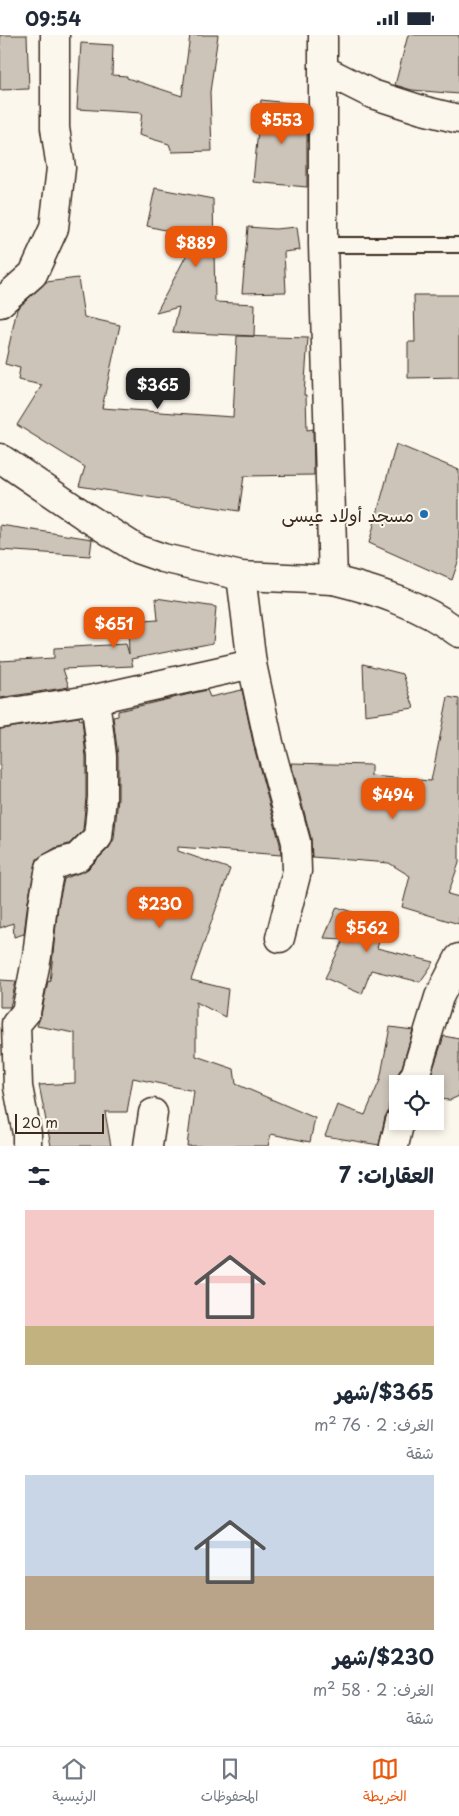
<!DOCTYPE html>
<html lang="ar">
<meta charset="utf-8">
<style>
:root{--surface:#fff;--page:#f2f2f3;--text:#1f2937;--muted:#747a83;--line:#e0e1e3;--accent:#ea580c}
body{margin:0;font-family:"Playpen Sans","Playpen Sans Arabic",sans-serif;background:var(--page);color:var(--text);direction:rtl;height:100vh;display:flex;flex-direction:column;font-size:19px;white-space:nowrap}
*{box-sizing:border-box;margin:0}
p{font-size:16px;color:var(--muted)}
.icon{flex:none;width:28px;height:28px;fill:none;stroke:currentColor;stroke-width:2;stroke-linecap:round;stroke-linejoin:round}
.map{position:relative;height:1111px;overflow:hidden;direction:ltr}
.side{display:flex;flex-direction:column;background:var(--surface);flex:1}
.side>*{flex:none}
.tools{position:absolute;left:389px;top:1040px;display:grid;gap:10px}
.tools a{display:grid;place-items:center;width:55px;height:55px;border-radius:0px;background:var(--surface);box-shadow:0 2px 8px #0003;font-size:25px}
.scale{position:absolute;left:15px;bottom:12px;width:89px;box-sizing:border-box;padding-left:5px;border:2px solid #3b2a1e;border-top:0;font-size:14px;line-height:18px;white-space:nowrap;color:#3b2a1e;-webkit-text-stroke:4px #fbf7ec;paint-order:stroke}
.price{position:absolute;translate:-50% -42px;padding:0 11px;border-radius:10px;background:var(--accent);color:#fff;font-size:16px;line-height:32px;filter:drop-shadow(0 1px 2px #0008)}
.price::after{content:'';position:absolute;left:50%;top:30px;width:15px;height:11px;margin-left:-8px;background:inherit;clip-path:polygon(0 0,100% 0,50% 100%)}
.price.active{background:#222;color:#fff}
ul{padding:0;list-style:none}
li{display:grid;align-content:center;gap:10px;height:265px;padding:0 25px}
li span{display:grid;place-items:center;height:155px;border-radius:0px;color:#555}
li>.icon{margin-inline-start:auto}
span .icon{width:90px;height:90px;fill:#fffc;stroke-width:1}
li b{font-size:21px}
h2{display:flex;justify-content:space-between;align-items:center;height:60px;padding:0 25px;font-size:21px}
.status{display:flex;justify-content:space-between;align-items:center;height:35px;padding:0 25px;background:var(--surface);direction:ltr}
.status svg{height:14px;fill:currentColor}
.tabs{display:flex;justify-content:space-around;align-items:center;height:70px;border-top:1px solid var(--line);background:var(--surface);font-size:14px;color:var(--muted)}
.tabs a{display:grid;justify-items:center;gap:2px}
.tabs .active{color:var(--accent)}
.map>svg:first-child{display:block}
</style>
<div class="status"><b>09:54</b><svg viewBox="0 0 49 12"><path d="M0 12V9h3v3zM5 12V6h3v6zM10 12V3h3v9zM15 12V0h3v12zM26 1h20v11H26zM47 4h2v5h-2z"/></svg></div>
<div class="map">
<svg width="459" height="1111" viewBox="0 0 459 1111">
<rect width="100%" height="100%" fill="#fbf7ec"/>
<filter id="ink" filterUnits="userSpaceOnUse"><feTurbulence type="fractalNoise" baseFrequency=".02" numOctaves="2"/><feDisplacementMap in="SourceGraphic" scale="10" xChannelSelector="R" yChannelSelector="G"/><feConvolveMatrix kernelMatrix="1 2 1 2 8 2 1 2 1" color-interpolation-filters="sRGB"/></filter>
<g filter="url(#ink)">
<!-- building -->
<g fill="#ccc4b9" stroke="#3b2a1e">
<polygon points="0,0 27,0 29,54 0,55"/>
<polygon points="190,0 218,0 210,57 212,116 172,117 169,109 139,100 142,78 77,74 81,8 113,10 112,40 127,41 127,43 182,61"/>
<polygon points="408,0 459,0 459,59 412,55 395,50"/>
<polygon points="261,65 307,70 307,152 253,147"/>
<polygon points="155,153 213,164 215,267 255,269 254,301 173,297 179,272 156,278 187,219 168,217 169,196 147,191"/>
<polygon points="248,192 275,194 297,192 300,215 284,217 286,257 242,258"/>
<polygon points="78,243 84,282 120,290 102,373 233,382 237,301 308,303 304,360 306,360 307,395 313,394 314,440 244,441 239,476 79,451 85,432 17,390 42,350 18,345 20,333 5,329 17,274 46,247"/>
<polygon points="414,260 459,260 459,342 408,343 408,307 415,307"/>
<polygon points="396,409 459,435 459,524 452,545 369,508"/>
<polygon points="0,490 92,504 90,521 0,515"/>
<polygon points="156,563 216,572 213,608 131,624 133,631 63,634 69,652 0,663 0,626 54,623 54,613 126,609 129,619 128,587 158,585"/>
<polygon points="363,629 403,639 414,673 365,680"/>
<polygon points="207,655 210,662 242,655 254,712 280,809 281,820 178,812 178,816 230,834 191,945 228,954 225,982 196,967 196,1021 234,1034 236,1049 315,1083 310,1107 271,1099 268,1111 187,1111 194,1056 133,1043 127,1077 105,1077 111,1111 51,1111 39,1050 75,1048 75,998 37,991 41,980 48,946 50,947 58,871 64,844 88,834 109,813 114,804 118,763 118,721 113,682 118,681 118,676"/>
<polygon points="448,662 459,664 459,828 448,859 459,862 459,889 402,872 410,841 389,828 312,822 311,803 291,728 371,730 371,741 431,746"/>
<polygon points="79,682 80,685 82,684 86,722 86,762 83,795 69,809 55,813 37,824 28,866 24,899 14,902 13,888 0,893 0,694"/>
<polygon points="337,872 385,888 377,913 434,927 420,947 371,935 362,959 325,943 344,904 324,903"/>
<polygon points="0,945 16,946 10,972 0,972"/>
<polygon points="390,992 413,995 402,1032 396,1042 395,1051 392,1051 388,1077 385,1082 379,1110 325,1101 337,1070 365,1080 380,1045"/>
<polygon points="444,1001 459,1004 459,1061 450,1065 435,1064 435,1049 428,1049"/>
</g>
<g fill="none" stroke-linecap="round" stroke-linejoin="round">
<!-- service casing -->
<g stroke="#3b2a1e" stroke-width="18">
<polyline id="service" points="323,210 459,210"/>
</g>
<!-- minor casing -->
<g stroke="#3b2a1e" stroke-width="31">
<g id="minor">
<polyline points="324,35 372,59 422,75 459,84"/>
<polyline points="0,268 33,239 54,193 61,133 55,93 55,0"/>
<polyline points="0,423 88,483 137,514 163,523 241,541 333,545 323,210 323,0"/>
<polyline points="241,541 252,629 269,708 296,807 297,836 280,903"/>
<path d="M 333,545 C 378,556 422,570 459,598"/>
<polyline points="0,679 95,664"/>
<polyline points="410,1049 416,1038 439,962 459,923"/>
<polyline points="27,1111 27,1099 18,1052 16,989 26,977 37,921 43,869 50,833 62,827 77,823 98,802 102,763 102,721 95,664 252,629"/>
<polyline points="148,1111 153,1078"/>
<polyline points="394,1111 400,1086"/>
</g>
</g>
<!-- service -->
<use href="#service" stroke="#fbf7ec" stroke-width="14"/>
<!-- minor -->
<use href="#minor" stroke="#fbf7ec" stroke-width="28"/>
</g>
</g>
<!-- markers -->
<circle fill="#1f6fb2" stroke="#fbf7ec" stroke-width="2" cx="424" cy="479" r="5"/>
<g text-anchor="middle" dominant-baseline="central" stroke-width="4" stroke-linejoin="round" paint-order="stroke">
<!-- poi labels -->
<g font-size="18" fill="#3b2a1e" stroke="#fbf7ec" text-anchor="end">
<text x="414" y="479">مسجد أولاد عيسى</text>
</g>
</g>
</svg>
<div class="tools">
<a><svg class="icon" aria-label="locate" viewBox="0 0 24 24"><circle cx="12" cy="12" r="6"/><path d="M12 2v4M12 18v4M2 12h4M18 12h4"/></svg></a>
</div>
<div class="scale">20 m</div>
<b class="price" style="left:282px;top:110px">$553</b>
<b class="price" style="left:196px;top:233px">$889</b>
<b class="price active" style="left:158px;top:375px">$365</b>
<b class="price" style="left:114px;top:614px">$651</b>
<b class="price" style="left:393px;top:785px">$494</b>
<b class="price" style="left:160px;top:894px">$230</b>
<b class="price" style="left:367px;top:918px">$562</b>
</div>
<section class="side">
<h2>العقارات: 7<svg class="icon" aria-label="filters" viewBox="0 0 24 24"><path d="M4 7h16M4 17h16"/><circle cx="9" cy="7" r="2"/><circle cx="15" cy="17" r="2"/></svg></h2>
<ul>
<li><span style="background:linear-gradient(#f6c9c9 75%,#c2b280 0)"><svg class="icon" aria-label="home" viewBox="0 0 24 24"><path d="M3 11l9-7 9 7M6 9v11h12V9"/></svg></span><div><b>$365/شهر</b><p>الغرف: 2 · 76 m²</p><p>شقة</p></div></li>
<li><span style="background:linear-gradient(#c9d6e8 65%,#b9a48a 0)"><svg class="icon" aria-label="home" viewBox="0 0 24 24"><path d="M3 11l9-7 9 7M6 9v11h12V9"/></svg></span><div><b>$230/شهر</b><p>الغرف: 2 · 58 m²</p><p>شقة</p></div></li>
</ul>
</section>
<nav class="tabs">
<a class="active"><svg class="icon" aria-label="map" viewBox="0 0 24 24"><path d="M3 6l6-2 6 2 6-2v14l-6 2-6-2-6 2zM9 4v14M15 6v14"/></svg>الخريطة</a>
<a><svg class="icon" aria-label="saved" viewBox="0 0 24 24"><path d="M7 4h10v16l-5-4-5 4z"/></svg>المحفوظات</a>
<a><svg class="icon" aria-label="home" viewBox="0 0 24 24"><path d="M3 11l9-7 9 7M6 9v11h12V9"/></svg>الرئيسية</a>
</nav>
